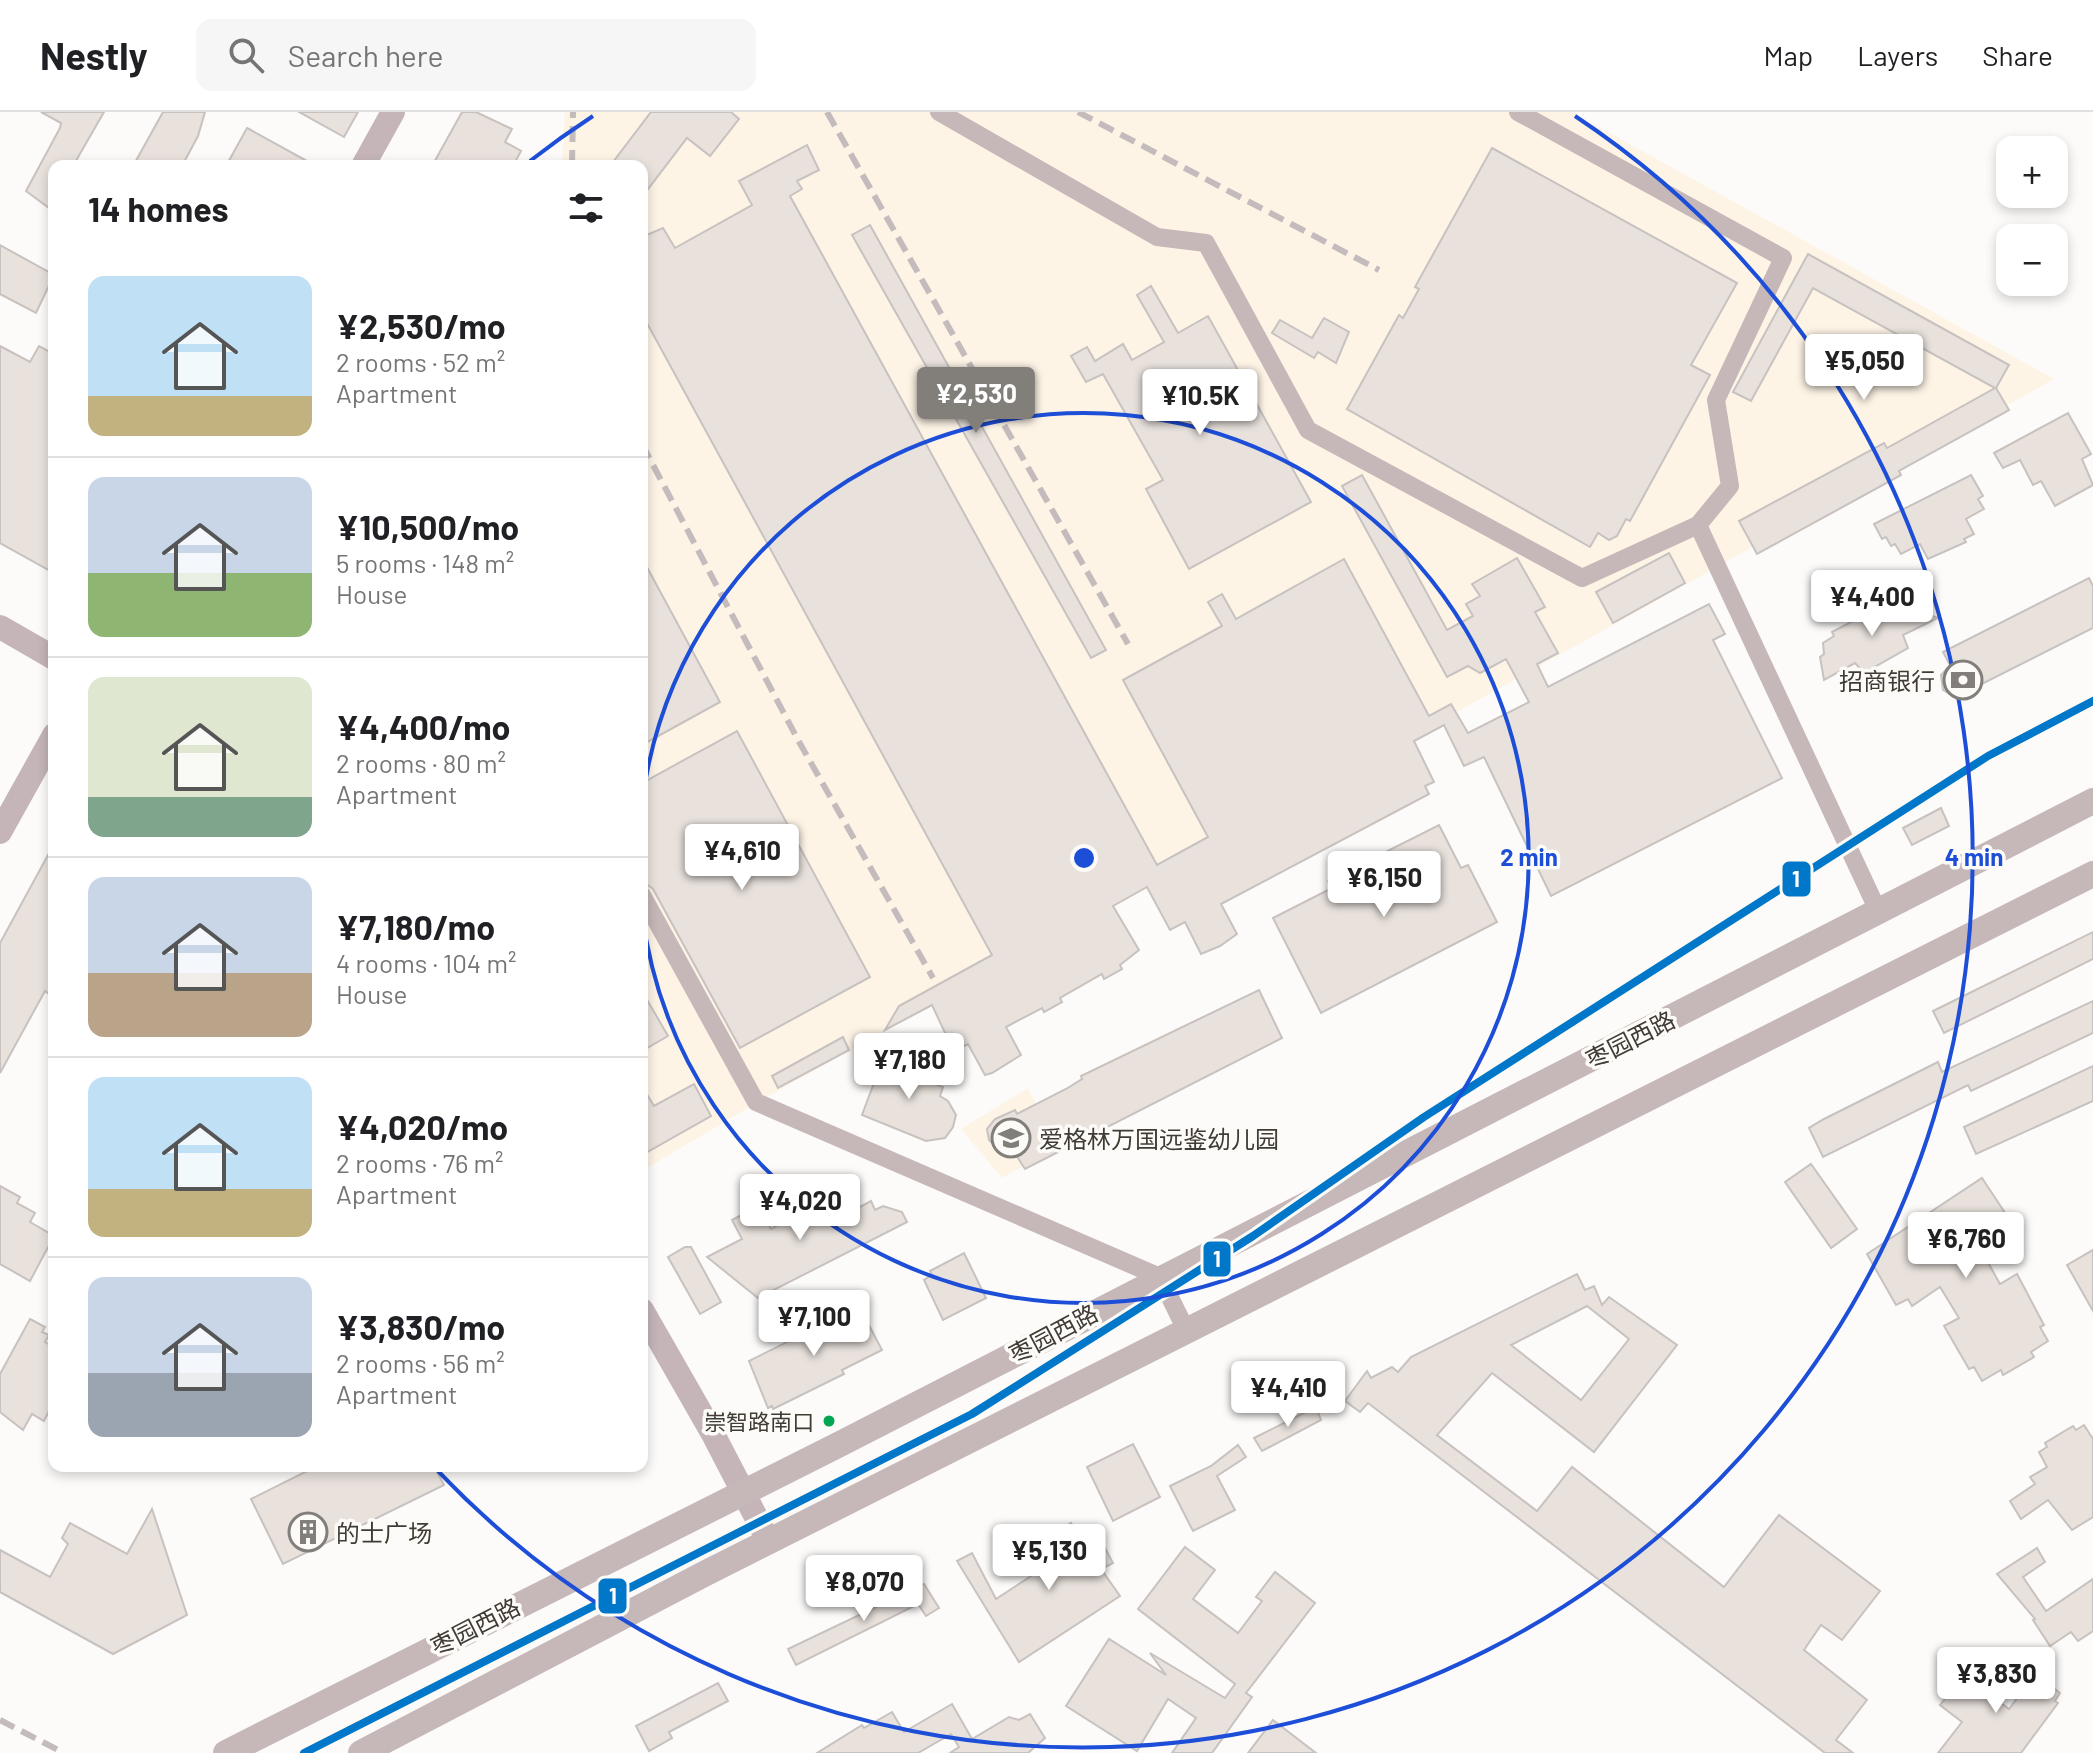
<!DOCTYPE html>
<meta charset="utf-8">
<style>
:root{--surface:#fff;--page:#f6f6f6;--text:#202124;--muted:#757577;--line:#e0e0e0;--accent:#827f7a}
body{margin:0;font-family:Barlow,"Noto Sans SC",sans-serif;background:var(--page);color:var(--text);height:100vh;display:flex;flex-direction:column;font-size:30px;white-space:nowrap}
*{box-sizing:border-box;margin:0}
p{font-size:26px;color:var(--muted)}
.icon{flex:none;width:44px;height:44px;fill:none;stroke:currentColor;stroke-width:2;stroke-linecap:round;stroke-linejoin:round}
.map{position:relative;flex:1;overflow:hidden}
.panel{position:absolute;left:48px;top:48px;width:600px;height:1312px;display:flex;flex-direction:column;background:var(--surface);border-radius:16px;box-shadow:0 4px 12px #0003}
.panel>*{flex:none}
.buttons{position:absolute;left:1996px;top:24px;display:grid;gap:16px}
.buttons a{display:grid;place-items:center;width:72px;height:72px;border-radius:16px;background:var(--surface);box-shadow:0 4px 12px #0003;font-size:40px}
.price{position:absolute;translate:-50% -68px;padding:0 18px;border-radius:8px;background:#fff;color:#222;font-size:26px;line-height:52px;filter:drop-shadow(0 2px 4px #0008)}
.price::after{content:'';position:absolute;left:50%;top:48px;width:24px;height:18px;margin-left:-12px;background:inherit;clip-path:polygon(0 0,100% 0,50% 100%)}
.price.current{background:var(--accent);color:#fff}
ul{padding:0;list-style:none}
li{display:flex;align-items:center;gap:24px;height:200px;padding:0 40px}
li+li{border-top:2px solid var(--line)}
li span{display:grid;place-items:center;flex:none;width:224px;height:160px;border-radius:16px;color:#555}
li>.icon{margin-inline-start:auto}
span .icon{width:96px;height:96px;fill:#fffc;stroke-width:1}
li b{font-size:34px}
h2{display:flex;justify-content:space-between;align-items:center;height:96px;padding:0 40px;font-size:34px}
header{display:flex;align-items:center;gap:48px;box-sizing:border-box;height:112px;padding:0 40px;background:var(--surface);border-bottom:2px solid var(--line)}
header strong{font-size:38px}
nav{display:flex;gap:44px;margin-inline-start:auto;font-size:28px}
.search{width:560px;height:72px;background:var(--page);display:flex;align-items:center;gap:20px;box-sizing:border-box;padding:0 28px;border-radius:16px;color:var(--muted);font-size:30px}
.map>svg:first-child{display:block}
</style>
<header>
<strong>Nestly</strong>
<div class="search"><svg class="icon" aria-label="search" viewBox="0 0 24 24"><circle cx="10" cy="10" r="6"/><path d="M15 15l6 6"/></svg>Search here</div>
<nav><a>Map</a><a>Layers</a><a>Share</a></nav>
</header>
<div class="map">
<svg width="2093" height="1641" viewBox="0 0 2093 1641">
<rect width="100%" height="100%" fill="#fcfbf9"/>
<!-- built -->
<g fill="#fdf4e6">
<polygon points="565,0 1572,0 2054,267 765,986 642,1059 642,54 562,54"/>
<polygon points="1028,976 1058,1035 1002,1066 961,1017"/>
</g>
<!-- building -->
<g fill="#e8e1dc" stroke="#c7c2c0" stroke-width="2" fill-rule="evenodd">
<polygon points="41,0 104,0 73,54 54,54 54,88 49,96 26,79 60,16 61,11"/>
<polygon points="163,0 205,0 198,24 182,54 133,54"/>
<polygon points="299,0 358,0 344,25"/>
<polygon points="462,0 476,0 512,17 505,30 521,39 513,54 432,54"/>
<polygon points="651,0 731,0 739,7 710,44 687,26 642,85 642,54 610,54"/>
<polygon points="247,16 316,54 226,54"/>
<polygon points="807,33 819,58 797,69 802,77 790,84 1157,753 1208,725 1123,568 1222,514 1208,490 1222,482 1236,507 1344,447 1429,604 1451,592 1468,621 1529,590 1506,547 1480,561 1468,554 1447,565 1342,374 1362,363 1447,518 1473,504 1466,492 1480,484 1472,472 1517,446 1545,495 1535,500 1558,541 1537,552 1548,575 1709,492 1725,522 1713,528 1782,666 1551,784 1484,645 1464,654 1444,613 1414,629 1434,670 1425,674 1429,682 1221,792 1237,822 1220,834 1201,842 1185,810 1170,818 1147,775 1113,794 1139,838 1120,853 1122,857 1104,867 1102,862 1060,886 1062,890 1044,900 1042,896 1006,915 1021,943 992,961 985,963 968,932 954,940 932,893 885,918 899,894 992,843 642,202 642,125 663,116 675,136 752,93 739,69"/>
<polygon points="1492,36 1737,171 1691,253 1710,263 1630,409 1626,407 1617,424 1609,428 1598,421 1590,435 1347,297 1399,203 1403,206 1419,177 1415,175"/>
<polygon points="870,113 1106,538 1091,546 852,123"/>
<polygon points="0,133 54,163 36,201 0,182"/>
<polygon points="1808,142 2009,253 1996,276 2009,298 1899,359 1901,363 1757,442 1739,409 1884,331 1887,336 1995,276 1813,176 1751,289 1733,280"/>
<polygon points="1151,174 1178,221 1208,204 1311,390 1189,457 1146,377 1163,368 1103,262 1086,270 1071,244 1087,235 1095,249 1123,232 1132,248 1164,230 1137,183"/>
<polygon points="1324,206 1349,220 1336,251 1318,240 1314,246 1272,221 1280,208 1312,226"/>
<polygon points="0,234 30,250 39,234 54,242 54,461 0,431"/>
<polygon points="2068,301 2091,342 2082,347 2093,373 2055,394 2041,369 2033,373 2020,348 2003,356 1994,341"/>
<polygon points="1971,363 1983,384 1978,387 1984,397 1966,407 1974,422 1964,427 1966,430 1928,447 1920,432 1901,442 1895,432 1891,434 1886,425 1882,427 1874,412"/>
<polygon points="1669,441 1685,471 1613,511 1596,480"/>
<polygon points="642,446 720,590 642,633"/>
<polygon points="2089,466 2093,474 2093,516 1964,581 1950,582 1943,578 1941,563 1950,553 1943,540"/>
<polygon points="1905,486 1911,495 1918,490 1924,501 1938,506 1903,523 1908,536 1864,561 1855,551 1824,568 1820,545 1824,542 1823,531 1834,524 1832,520 1891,489 1893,492"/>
<polygon points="737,619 870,865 740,936 653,777 642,769 642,671"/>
<polygon points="1941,696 1949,714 1912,733 1903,716"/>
<polygon points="1439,713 1461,756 1468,753 1497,810 1321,901 1273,806 1332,776 1328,769"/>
<polygon points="54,732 54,872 49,882 45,879 0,961 0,831"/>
<polygon points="2093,820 2093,847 1944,921 1933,899"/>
<polygon points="1259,878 1282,926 1025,1057 1016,1043 996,1035 989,1028 987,1017 995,1007 1015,998 1017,1002 1066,977 1082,967 1081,964"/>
<polygon points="642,879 668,924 642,939"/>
<polygon points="2093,889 2093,921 1971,979 1968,973 1823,1045 1809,1016 1824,1007 1938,950 1942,960"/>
<polygon points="843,925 849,938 778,976 772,964"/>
<polygon points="887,936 915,949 910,963 943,975 940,984 948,989 956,1003 953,1015 945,1026 926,1029 862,1003"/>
<polygon points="2093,954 2093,989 1976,1042 1964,1015"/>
<polygon points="694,972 711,1004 642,1043 642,974 654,994"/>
<polygon points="1811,1052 1857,1117 1831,1136 1785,1070"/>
<polygon points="1982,1066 2019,1122 1985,1145 2000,1172 2017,1162 2044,1213 2040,1215 2048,1229 2031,1240 2034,1245 2003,1263 2001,1258 1982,1269 1974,1255 1969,1257 1944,1214 1959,1206 1940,1175 1912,1194 1908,1187 1896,1193 1867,1142"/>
<polygon points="0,1074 20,1085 17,1091 35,1101 30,1110 54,1124 30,1169 0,1152"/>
<polygon points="837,1078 849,1101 871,1089 875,1098 883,1094 902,1100 907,1110 758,1186 707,1145 742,1127 732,1108 759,1094 771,1117"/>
<polygon points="685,1135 691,1135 721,1190 700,1202 668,1145"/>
<polygon points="2093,1138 2093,1199 2067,1153"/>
<polygon points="964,1141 986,1186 943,1208 924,1168 932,1163 930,1159"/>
<path d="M 1577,1162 L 1585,1178 L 1594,1174 L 1602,1193 L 1609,1185 L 1677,1233 L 1594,1340 L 1492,1261 L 1437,1323 L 1537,1399 L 1572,1355 L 1724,1475 L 1779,1403 L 1880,1479 L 1842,1528 L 1821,1513 L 1804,1538 L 1867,1588 L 1836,1628 L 1853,1641 L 1825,1641 L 1368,1291 L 1360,1300 L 1345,1289 L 1367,1259 L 1371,1266 L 1392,1255 L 1398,1260 L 1411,1245 ZM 1587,1194 L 1629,1227 L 1581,1288 L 1511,1233 Z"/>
<polygon points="859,1194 882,1238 842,1258 844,1262 773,1297 772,1294 768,1296 749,1249"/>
<polygon points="30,1207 45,1215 42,1220 49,1223 45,1230 54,1235 54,1302 49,1299 44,1309 32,1302 23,1318 0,1300 0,1262"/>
<polygon points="1316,1295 1321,1308 1262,1339 1254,1326"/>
<polygon points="2084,1313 2093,1327 2093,1405 2072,1418 2048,1388 2021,1407 2010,1389 2035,1372 2030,1365 2047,1355 2039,1340 2047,1335 2045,1331 2073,1314 2076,1318"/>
<polygon points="1133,1332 1160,1385 1113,1409 1087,1355"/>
<polygon points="1238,1333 1246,1345 1217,1364 1235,1398 1193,1419 1170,1374 1211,1354"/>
<polygon points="317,1354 434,1354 444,1373 283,1452 251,1387"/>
<polygon points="152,1397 187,1503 113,1542 0,1480 0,1438 50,1465 68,1432 62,1426 70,1411 127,1442"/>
<polygon points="1071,1411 1079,1426 1095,1417 1113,1451 1101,1457 1120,1484 1019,1550 957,1449 972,1441 996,1487 1057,1447 1044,1428"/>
<polygon points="1185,1435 1215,1458 1193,1487 1238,1521 1262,1489 1256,1485 1275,1460 1315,1491 1246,1581 1252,1585 1212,1641 1172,1641 1196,1606 1168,1587 1137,1639 1066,1594 1109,1527 1166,1563 1150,1541 1225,1586 1235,1572 1138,1497"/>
<polygon points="2037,1436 2045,1450 2023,1465 2046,1499 2093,1467 2093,1519 2078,1529 2071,1520 2050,1534 2033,1508 2035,1507 1997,1462"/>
<polygon points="924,1472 939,1496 926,1504 918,1492 796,1553 788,1537"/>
<polygon points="1978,1546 1993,1558 1980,1575 2009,1597 2035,1562 2060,1581 2055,1589 2058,1591 2021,1641 1938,1641 1962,1610 1940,1593"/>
<polygon points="718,1571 728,1589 669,1620 672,1626 649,1639 636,1614"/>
<polygon points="952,1592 972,1627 1009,1605 1019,1608 1030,1602 1045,1626 1028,1641 950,1641 959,1635 951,1622 918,1641 817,1641 862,1613 864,1616 892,1600 904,1620"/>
<polygon points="1273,1608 1316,1641 1248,1641"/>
</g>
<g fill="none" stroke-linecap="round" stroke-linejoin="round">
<!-- street -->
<g stroke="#c6b7b8" stroke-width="18">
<polyline points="939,0 1157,125 1206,131 1308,318 1582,466 1698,413 1730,374 1716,288 1783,146 1518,0"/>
<polyline points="1698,413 1879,801"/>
<polyline points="642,783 756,990 1160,1165 1186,1218"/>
</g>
<!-- secondary -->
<g stroke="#c5b5b8" stroke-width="24">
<polyline points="363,54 393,0"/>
<polyline points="0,515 54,546"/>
<polyline points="0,720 54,623"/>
<polyline points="642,1198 713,1322 769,1430"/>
</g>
<!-- primary -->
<g stroke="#c6b8b9" stroke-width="26">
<polyline points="226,1641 840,1332 2093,689"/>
<polyline points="361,1641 706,1461 2093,762"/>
</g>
<!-- rail -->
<g stroke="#c4bbbc" stroke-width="6" stroke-dasharray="16 8" stroke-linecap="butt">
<polyline points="827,0 1128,532"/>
<polyline points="1078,0 1379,158"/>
<polyline points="572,54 573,0"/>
<polyline points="642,332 798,628 933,866"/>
<polyline points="0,1608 64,1641"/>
</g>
<!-- metro-1 casing -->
<g stroke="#fdfbf8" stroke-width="14">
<polyline id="metro-1" points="304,1641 972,1302 1253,1124 1424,1005 1988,644 2093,589"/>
</g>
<!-- metro-1 -->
<use href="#metro-1" stroke="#0077c8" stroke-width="8"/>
</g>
<!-- distance rings -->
<g fill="none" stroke="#1d4ed8" stroke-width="4">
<path d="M642 692A445 445 0 1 1 642 800"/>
<path d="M530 49A890 890 0 0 1 593 4M1575 4A890 890 0 1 1 438 1359"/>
</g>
<!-- icons -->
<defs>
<g id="bank-ring" transform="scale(2)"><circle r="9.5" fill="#fdfbf8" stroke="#827f7a" stroke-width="1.5"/><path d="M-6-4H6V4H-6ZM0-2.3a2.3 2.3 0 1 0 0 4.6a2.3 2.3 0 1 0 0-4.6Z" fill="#827f7a"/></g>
<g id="school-ring" transform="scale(2)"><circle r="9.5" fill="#fdfbf8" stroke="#827f7a" stroke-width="1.5"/><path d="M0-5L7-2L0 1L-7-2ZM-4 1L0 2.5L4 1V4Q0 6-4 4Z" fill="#827f7a"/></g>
<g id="building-ring" transform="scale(2)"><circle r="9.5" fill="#fdfbf8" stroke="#827f7a" stroke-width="1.5"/><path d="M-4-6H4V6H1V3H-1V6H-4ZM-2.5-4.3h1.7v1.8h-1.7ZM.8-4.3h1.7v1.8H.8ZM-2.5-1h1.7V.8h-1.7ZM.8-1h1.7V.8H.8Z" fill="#827f7a"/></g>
</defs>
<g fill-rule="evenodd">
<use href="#bank-ring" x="1963" y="568"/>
<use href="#school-ring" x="1011" y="1026"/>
<use href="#building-ring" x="308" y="1420"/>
</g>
<!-- markers -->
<circle fill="#00a651" stroke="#fdfbf8" stroke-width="3" cx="829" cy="1309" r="7"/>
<g text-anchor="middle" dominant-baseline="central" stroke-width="7" stroke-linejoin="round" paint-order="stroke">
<!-- bus labels -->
<g font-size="22" fill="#403c35" stroke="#fdfbf8" text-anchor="end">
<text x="814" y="1309">崇智路南口</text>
</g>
<!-- poi labels -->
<g font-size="24" fill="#403c35" stroke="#fdfbf8" text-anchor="start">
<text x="1935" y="568" text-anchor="end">招商银行</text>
<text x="1039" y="1026">爱格林万国远鉴幼儿园</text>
<text x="336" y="1420">的士广场</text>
</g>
<!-- street labels -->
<g font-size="24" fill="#403c35" stroke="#fdfbf8">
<text transform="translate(1630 927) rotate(-27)">枣园西路</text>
<text transform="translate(1053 1221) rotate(-28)">枣园西路</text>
<text transform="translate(475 1514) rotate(-27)">枣园西路</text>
</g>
</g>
<circle cx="1084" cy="746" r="12" fill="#1d4ed8" stroke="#fdfbf8" stroke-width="4"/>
<g font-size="24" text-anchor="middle" font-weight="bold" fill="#1d4ed8" stroke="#fdfbf8" stroke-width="7" stroke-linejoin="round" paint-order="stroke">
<text x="1529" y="754">2 min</text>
<text x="1974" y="754">4 min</text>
</g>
<g stroke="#fdfbf8" stroke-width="3">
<rect x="1781" y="748" width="31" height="38" rx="8" fill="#0077c8"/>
<rect x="1202" y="1128" width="30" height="38" rx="8" fill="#0077c8"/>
<rect x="597" y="1465" width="31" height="38" rx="8" fill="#0077c8"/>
</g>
<g font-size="22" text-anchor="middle" font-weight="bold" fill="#fff">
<text x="1796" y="775">1</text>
<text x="1217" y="1155">1</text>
<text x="613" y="1492">1</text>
</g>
</svg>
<div class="buttons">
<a>+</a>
<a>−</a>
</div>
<b class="price" style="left:1864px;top:290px">¥5,050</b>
<b class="price current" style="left:976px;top:323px">¥2,530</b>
<b class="price" style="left:1200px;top:325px">¥10.5K</b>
<b class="price" style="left:1872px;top:526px">¥4,400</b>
<b class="price" style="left:742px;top:780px">¥4,610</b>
<b class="price" style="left:1384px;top:807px">¥6,150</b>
<b class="price" style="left:909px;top:989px">¥7,180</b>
<b class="price" style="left:800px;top:1130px">¥4,020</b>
<b class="price" style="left:1966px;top:1168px">¥6,760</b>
<b class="price" style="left:814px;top:1246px">¥7,100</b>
<b class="price" style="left:1288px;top:1317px">¥4,410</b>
<b class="price" style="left:1049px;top:1480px">¥5,130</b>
<b class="price" style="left:864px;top:1511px">¥8,070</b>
<b class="price" style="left:1996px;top:1603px">¥3,830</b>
<section class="panel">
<h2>14 homes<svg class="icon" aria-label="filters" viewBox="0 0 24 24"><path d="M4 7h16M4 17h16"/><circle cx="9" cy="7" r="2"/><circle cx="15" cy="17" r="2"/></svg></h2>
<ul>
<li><span style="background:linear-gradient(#bfe0f5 75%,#c2b280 0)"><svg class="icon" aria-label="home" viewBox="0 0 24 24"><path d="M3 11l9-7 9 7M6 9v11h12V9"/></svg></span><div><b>¥2,530/mo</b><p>2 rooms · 52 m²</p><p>Apartment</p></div></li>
<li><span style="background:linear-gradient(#c9d6e8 60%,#8fb573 0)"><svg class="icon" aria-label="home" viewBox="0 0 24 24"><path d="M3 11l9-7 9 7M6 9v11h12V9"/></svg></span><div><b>¥10,500/mo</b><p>5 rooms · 148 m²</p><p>House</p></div></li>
<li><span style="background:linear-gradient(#dfe7d0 75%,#7fa58c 0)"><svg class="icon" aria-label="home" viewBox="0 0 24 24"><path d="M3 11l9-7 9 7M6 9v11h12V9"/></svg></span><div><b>¥4,400/mo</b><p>2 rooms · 80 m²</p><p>Apartment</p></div></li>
<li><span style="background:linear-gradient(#c9d6e8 60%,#b9a48a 0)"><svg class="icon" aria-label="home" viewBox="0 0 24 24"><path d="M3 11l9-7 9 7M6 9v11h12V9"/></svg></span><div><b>¥7,180/mo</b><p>4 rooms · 104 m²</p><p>House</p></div></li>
<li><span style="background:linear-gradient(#bfe0f5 70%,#c2b280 0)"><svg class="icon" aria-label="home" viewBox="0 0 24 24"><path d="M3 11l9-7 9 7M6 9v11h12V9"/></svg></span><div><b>¥4,020/mo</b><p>2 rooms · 76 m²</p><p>Apartment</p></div></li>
<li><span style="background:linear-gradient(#c9d6e8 60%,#9aa5b1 0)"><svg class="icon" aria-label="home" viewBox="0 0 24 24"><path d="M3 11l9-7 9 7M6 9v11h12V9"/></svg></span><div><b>¥3,830/mo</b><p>2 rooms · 56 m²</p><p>Apartment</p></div></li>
</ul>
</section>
</div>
